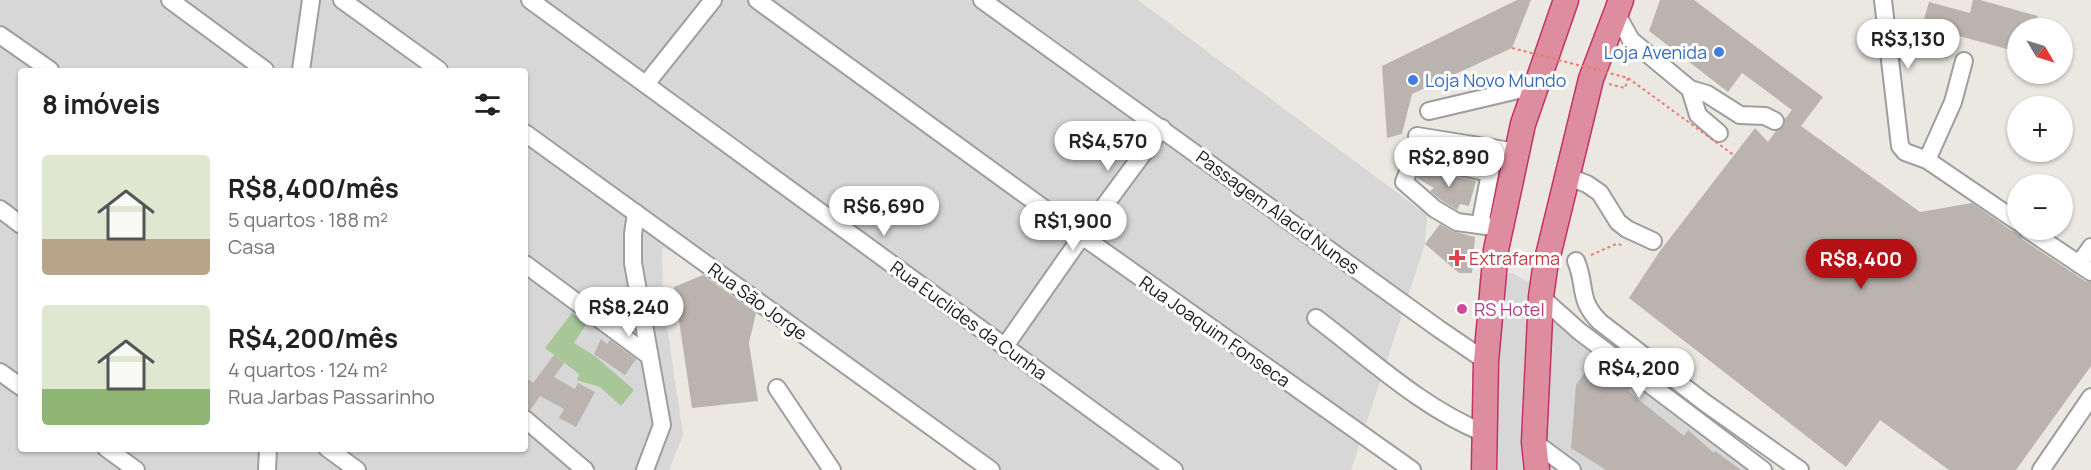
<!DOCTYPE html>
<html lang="pt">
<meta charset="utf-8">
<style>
:root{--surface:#fff;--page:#f6f6f6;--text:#222;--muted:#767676;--accent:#b51014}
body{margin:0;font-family:Manrope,sans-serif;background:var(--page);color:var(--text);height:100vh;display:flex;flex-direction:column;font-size:22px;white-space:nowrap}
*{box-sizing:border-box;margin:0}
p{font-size:20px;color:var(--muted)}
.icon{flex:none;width:33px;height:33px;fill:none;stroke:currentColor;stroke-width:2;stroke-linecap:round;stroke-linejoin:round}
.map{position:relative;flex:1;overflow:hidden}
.sheet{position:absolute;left:18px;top:68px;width:510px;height:384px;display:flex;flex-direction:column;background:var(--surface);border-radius:6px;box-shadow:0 2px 4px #0004}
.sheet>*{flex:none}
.needle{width:39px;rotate:128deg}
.fabs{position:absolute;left:2007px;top:18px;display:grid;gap:12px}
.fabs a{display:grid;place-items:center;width:66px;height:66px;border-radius:50%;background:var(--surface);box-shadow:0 2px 4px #0004;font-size:30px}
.price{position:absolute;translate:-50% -51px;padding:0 14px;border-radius:21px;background:#fff;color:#222;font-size:20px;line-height:39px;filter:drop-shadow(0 2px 3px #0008)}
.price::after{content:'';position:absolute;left:50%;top:36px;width:18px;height:14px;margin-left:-9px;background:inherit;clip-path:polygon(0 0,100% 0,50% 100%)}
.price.active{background:var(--accent);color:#fff}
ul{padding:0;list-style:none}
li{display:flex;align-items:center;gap:18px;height:150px;padding:0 24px}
li span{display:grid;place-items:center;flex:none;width:168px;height:120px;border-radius:6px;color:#555}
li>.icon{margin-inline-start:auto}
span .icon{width:72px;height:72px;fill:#fffc;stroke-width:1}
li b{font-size:26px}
h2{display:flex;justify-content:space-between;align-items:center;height:72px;padding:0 24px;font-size:26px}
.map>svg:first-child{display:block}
</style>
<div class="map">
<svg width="2091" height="470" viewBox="0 0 2091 470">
<rect width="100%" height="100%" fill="#ebe8e1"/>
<!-- residential -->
<g fill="#d8d7d7" fill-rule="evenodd">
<path d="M 0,0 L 1138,0 L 1427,215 L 1425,244 L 1351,470 L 990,470 L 756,311 L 678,254 L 662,248 L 663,299 L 683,435 L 669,470 L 0,470 ZM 21,70 L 525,70 L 525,448 L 21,448 Z"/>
<polygon points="1512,273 1547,293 1775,470 1472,470 1479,278"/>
</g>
<!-- forest -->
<polygon fill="#a7c798" points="572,313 587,323 574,343 595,356 634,390 621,406 600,387 577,380 579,374 545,348"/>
<!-- building -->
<g fill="#bbb3ae">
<polygon points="1517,0 1531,0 1512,48 1412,94 1402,134 1387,138 1382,66"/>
<polygon points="1660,0 1694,0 1823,97 1801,126 1920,212 1972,203 2012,231 2018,232 2022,239 2085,281 2091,282 2091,366 2016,470 1949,470 1880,420 1846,467 1629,298 1660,251 1755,128 1768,142 1776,131 1784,126 1785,119 1792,110 1742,73 1728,92 1649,31"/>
<polygon points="1973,0 1980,0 2038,16 2034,28 2018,28 2018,52 1922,26 1929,2 1970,13"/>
<polygon points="1420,169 1476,181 1469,206 1460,204 1457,210 1441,200 1430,191 1434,188 1417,178"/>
<polygon points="1440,224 1452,231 1475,237 1472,273 1459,273 1425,244"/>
<polygon points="703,275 756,313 749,343 758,401 692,408 674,287"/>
<polygon points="601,339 607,344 610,340 636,359 625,375 594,354"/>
<polygon points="554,355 564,363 554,377 575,389 578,383 595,392 576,427 559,418 564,409 540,396 530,410 525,409 525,377 533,383"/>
<polygon points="1596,357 1633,385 1628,391 1684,436 1688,430 1714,453 1715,451 1741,470 1606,470 1571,448 1576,385"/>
</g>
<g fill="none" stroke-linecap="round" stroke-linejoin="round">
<!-- minor casing -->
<g stroke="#9e9e9e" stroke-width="20">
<g id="minor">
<polyline points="170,0 265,70"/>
<polyline points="342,0 439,70"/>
<polyline points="530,0 1174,470"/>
<polyline points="757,0 1082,236 1412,470"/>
<polyline points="982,0 1439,329 1486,361"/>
<polyline points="1883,0 1900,146 1905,152 1927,160 2018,222"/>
<polyline points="1616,13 1631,40 1690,89 1707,94 1740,115 1765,116 1775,121"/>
<polyline points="0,35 50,70"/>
<polyline points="301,70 311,0"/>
<polyline points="646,84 713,0"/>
<polyline points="1690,89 1698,115 1719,133"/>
<polyline points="1429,111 1535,86"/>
<polyline points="525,133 991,470"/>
<polyline points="1417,136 1517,152"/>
<polyline points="1927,160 1953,102 1964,61"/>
<polyline points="1566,176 1587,184 1600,193 1618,222 1627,229 1653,241"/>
<polyline points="0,209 21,225"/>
<polyline points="636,213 633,234 633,263 662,425 645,470"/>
<polyline points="1480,225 1490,173 1414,157 1404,182 1435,209 1457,222 1501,228"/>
<polyline points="2028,230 2091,272"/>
<path d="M 1576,261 C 1587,287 1577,299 1600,322 L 1704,402 L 1800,470"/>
<polyline points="525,264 648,355"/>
<polyline points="2079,264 2091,247"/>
<polyline points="1541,297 1579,331 1763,470"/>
<path d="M 1316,318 C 1369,358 1422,408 1484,433"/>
<polyline points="1005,346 1082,236 1162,128"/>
<polyline points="0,372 21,387"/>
<polyline points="777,388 832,470"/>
<polyline points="525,419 585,470"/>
<polyline points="1534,442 1572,470"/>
<polyline points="106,448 136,470"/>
<polyline points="327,448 357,470"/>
<polyline points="267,470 268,448"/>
<polyline points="2041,470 2091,397"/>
</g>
</g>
<!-- highway casing -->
<g stroke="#c53267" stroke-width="27">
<g id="highway">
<polyline points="1484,470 1486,361 1496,250 1523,124 1566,0"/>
<polyline points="1537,470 1534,442 1541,297 1545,268 1591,79 1621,0"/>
</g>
</g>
<!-- path -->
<g stroke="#ed7a70" stroke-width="2" stroke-dasharray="3 3" stroke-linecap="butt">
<polyline points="1609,84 1625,88 1628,78"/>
<polyline points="1591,255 1616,244 1622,245"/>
</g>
<!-- minor -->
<use href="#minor" stroke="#fff" stroke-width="16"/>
<!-- highway -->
<use href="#highway" stroke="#dd8d9e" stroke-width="24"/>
<!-- path-bridge -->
<polyline stroke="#ed7a70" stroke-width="2" stroke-dasharray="3 3" stroke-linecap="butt" points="1512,48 1628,78 1735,156"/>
</g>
<!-- markers -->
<g fill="#3f7fe0" stroke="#fff" stroke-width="2">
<circle cx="1719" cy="52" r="6"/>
<circle cx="1413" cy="80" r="6"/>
</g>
<path fill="#e0444e" stroke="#fff" stroke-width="2" d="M1454 249h6v6h6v6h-6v6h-6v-6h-6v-6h6z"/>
<circle fill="#d1479c" stroke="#fff" stroke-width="2" cx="1462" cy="309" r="6"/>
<g text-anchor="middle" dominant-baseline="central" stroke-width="6" stroke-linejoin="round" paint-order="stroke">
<!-- shop labels -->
<g font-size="18" fill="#366cbe" stroke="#fff" text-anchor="end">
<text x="1707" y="52">Loja Avenida</text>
<text x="1425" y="80" text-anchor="start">Loja Novo Mundo</text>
</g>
<!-- street labels -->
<g font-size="18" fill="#1a1a1a" stroke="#fff">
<text transform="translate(1278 212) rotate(36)">Passagem Alacid Nunes</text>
<text transform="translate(758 301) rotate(36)">Rua São Jorge</text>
<text transform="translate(969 320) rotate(36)">Rua Euclides da Cunha</text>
<text transform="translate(1215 331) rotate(35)">Rua Joaquim Fonseca</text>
</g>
<!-- health labels -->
<g font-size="18" fill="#be3a42" stroke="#fff" text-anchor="start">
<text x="1469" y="258">Extrafarma</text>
</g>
<!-- hotel labels -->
<g font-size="18" fill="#b23c85" stroke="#fff" text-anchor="start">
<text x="1474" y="309">RS Hotel</text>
</g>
</g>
</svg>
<div class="fabs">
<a><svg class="needle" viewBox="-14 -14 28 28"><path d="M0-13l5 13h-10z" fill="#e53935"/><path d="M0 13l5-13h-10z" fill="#767676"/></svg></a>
<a>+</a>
<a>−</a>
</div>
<b class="price" style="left:1908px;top:70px">R$3,130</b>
<b class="price" style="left:1108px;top:172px">R$4,570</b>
<b class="price" style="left:1449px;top:188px">R$2,890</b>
<b class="price" style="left:884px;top:237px">R$6,690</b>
<b class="price" style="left:1073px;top:252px">R$1,900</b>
<b class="price active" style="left:1861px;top:290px">R$8,400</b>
<b class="price" style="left:629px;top:338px">R$8,240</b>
<b class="price" style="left:1639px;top:399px">R$4,200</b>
<section class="sheet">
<h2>8 imóveis<svg class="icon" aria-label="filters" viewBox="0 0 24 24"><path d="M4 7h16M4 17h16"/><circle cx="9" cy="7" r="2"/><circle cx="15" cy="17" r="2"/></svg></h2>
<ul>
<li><span style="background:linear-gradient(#dfe7d0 70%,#b9a48a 0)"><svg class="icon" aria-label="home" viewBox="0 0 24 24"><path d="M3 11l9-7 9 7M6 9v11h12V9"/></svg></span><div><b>R$8,400/mês</b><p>5 quartos · 188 m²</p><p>Casa</p></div></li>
<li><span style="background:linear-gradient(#dfe7d0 70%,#8fb573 0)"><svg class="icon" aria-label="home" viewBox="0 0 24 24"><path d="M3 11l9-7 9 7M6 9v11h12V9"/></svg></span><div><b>R$4,200/mês</b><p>4 quartos · 124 m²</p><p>Rua Jarbas Passarinho</p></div></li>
</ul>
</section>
</div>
